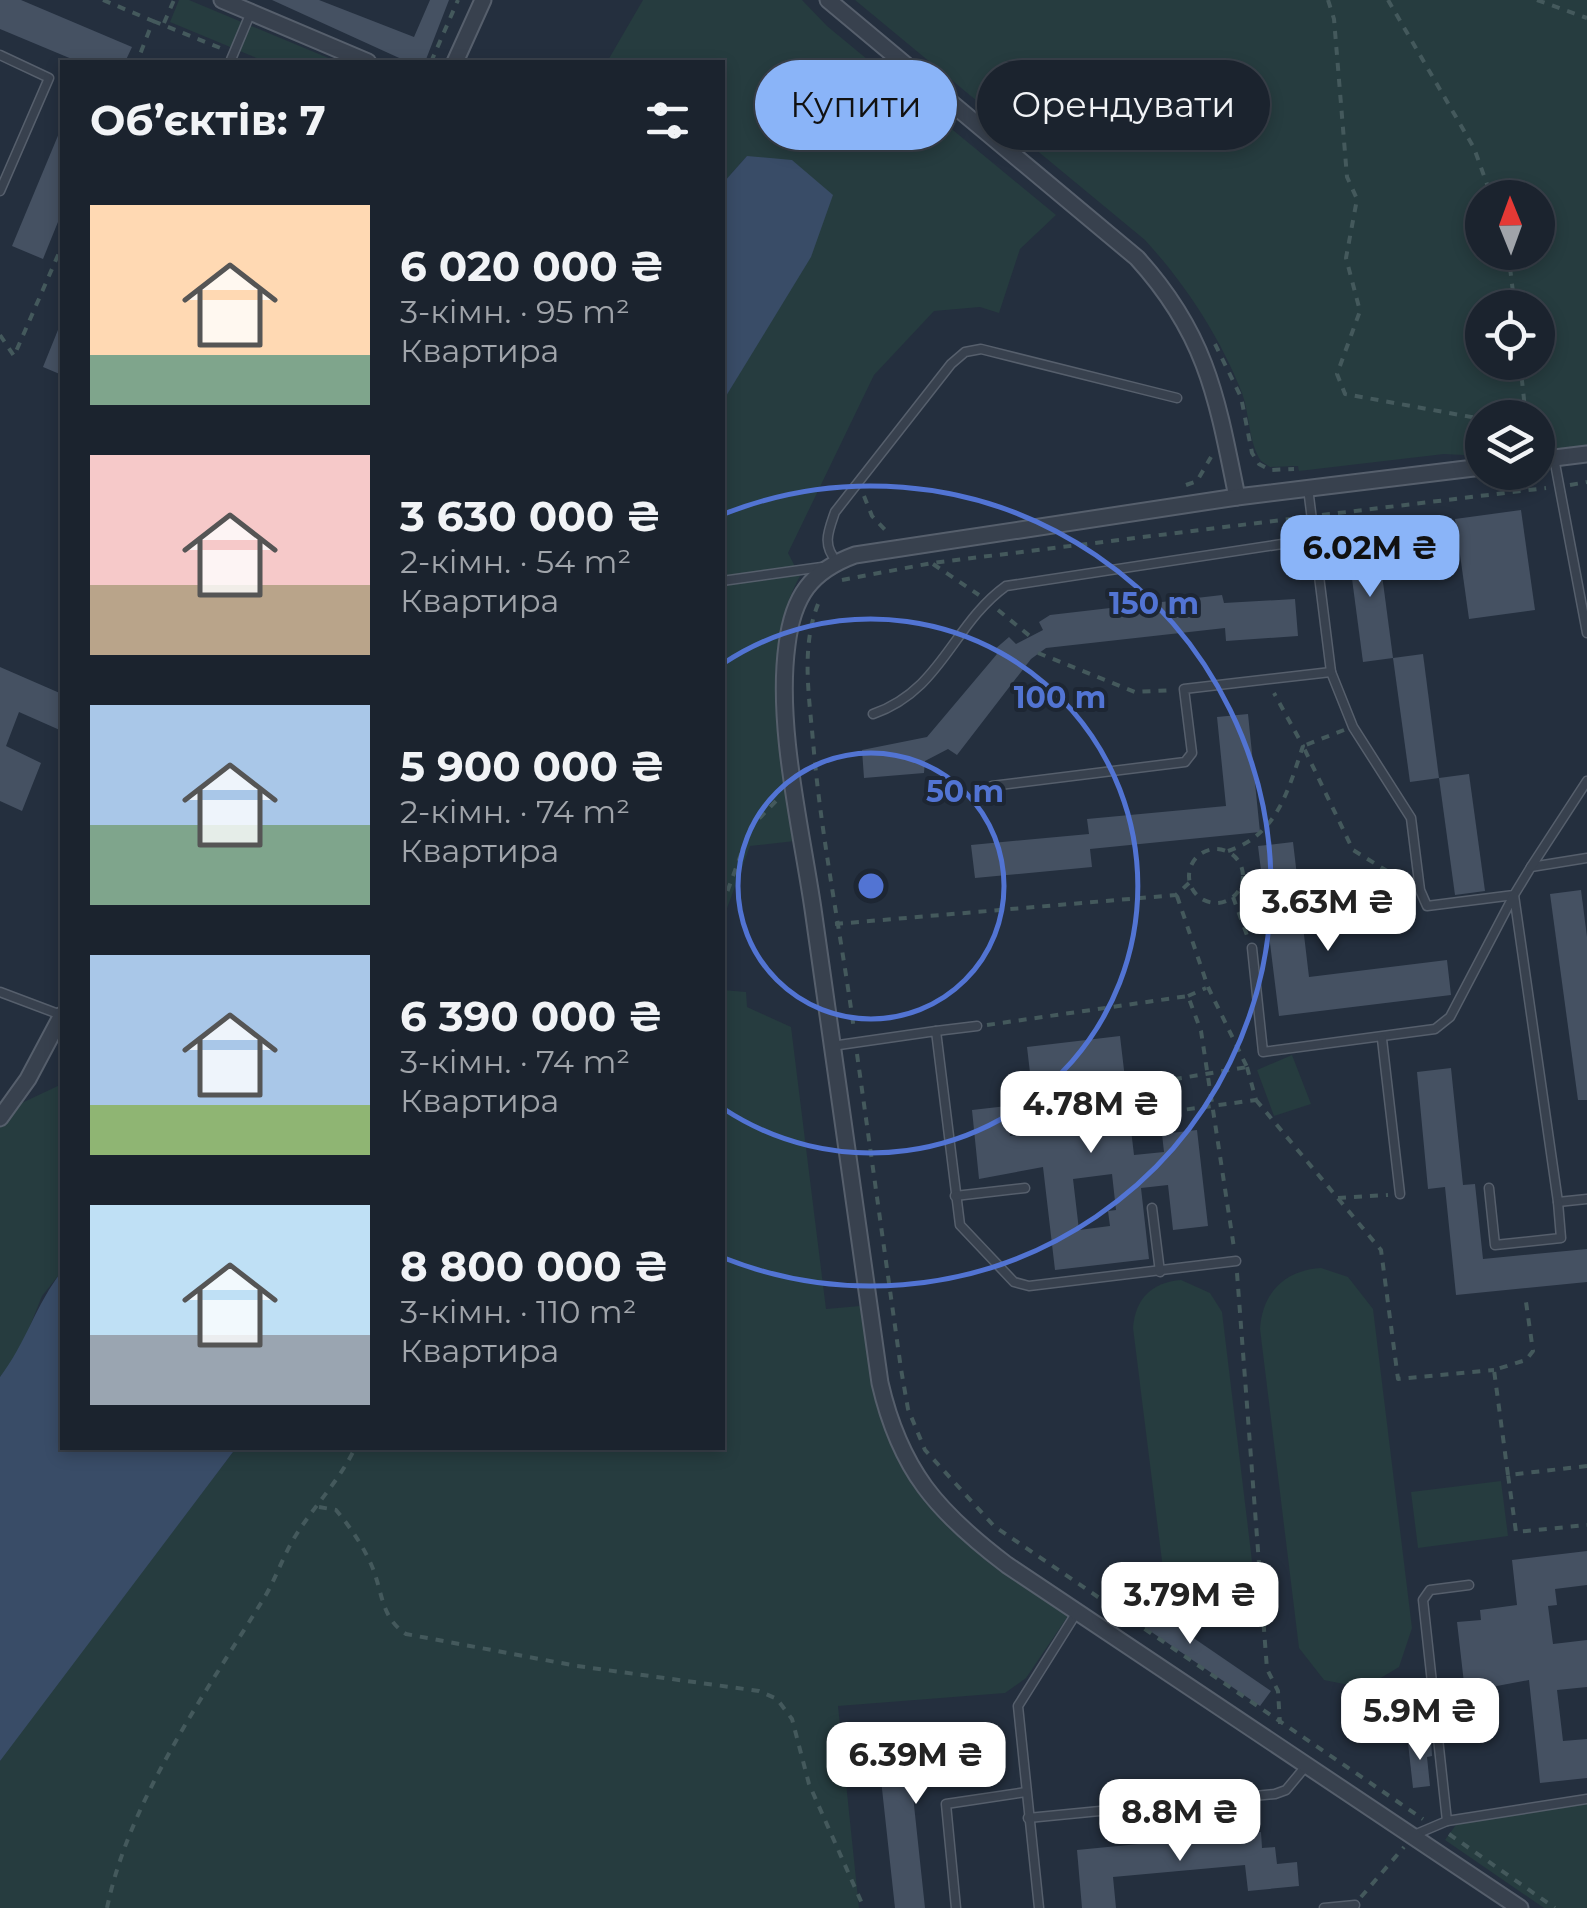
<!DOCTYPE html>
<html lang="uk">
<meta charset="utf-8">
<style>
:root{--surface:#1b232e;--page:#242b36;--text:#f1f3f6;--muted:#a0a4aa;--line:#39404a;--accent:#8ab4f8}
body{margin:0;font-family:Montserrat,sans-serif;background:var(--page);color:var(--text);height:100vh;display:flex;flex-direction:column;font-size:38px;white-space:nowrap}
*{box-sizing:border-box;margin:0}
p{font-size:32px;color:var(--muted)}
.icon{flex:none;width:55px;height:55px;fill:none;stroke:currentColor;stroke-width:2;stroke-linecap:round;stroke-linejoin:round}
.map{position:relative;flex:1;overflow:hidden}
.details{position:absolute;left:60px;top:60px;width:665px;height:1390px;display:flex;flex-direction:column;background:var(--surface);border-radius:0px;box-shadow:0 5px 15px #0003,0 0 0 2px var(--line)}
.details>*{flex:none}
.banner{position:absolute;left:755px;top:60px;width:680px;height:90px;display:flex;gap:20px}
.needle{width:65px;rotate:359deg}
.buttons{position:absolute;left:1465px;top:180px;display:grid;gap:20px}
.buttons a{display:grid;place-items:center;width:90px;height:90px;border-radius:50%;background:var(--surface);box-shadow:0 5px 15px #0003,0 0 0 2px var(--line);font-size:50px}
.price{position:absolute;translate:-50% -85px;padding:0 22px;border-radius:20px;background:#fff;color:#222;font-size:32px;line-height:65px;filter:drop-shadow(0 2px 5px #0008)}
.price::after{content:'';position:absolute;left:50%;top:60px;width:30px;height:22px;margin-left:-15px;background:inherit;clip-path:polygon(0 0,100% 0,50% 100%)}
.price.current{background:var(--accent);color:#111}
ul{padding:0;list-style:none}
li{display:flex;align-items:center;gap:30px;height:250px;padding:0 30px}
li span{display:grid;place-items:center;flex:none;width:280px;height:200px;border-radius:0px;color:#555}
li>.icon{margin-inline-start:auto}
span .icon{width:120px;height:120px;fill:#fffc;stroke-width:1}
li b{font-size:42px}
h2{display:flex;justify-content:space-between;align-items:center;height:120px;padding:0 30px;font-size:42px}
.pill{padding:0 35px;border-radius:45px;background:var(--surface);box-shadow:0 5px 15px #0003,0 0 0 2px var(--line);font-size:35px;line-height:90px}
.pill.current{background:var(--accent);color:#111}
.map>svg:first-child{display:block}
</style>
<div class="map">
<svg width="1587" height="1908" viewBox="0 0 1587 1908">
<rect width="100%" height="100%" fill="#242f3e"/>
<!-- green -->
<g fill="#263c3f" fill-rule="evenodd">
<polygon points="179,0 189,0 338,62 266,62 170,22"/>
<path d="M 643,0 L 802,0 L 827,26 L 1056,215 L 1020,249 L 999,313 L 980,307 L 934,311 L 874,375 L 788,553 L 800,576 C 756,656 783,755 795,841 L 750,846 L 723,919 L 723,401 L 757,342 L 747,156 L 723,183 L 722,62 L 607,62 Z"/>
<path d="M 855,0 L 1587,0 L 1587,445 L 1538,451 L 1538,418 L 1482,418 L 1482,456 L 1444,454 L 1299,471 L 1298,466 L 1270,467 L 1261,461 C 1248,441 1250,415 1242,393 C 1220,337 1186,285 1145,240 ZM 1482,198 L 1538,198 L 1538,252 L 1482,252 ZM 1482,308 L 1538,308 L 1538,362 L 1482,362 Z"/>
<path d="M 723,990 L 746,992 L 747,1007 L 791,1027 L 826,1309 L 860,1306 C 885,1490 920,1513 1068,1616 L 1026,1678 L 1005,1693 L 838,1706 L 859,1908 L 0,1908 L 0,1761 L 4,1752 L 236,1448 L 722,1448 Z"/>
<polygon points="1292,1055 1311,1104 1274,1116 1257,1070"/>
<polygon points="62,1084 62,1271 42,1296 20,1351 0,1377 0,1121 9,1109"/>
<path d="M 1321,1268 L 1348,1277 L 1373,1309 L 1412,1628 L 1399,1667 L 1364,1688 L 1324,1680 L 1299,1648 L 1260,1329 C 1262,1293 1285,1270 1321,1268 Z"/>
<path d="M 1181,1280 L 1210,1293 L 1222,1312 L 1252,1561 L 1243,1592 L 1215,1608 L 1183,1602 L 1164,1577 L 1133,1328 C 1135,1299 1152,1282 1181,1280 Z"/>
<polygon points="1501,1481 1508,1536 1418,1548 1411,1492"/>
<polygon points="1587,1803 1587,1908 1544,1908 1445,1840 1458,1822"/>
</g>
<!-- water -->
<g fill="#394c67">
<polygon points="747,156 792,160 833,195 811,257 723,401 723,183"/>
<path d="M 62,1271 L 62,1448 L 236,1448 L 0,1761 L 0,1377 C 26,1343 36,1304 62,1271 Z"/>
</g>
<!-- building -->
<g fill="#455162" fill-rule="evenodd">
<polygon points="0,0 21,0 132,47 125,62 79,62 0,29"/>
<polygon points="272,0 319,0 414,37 430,0 449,0 425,62 408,62"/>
<polygon points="62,126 62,212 43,259 12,246"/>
<polygon points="62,320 62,375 43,367"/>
<polygon points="1521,510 1535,610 1469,619 1455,519"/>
<polygon points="1377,537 1393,658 1363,662 1347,541"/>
<polygon points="1222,595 1224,603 1295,599 1298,636 1226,641 1225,628 1046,648 1031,659 957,755 948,749 925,761 924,773 864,778 862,750 927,737 997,654 994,650 1009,637 1016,644 1043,630 1039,622 1050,615"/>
<polygon points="1423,654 1439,778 1410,782 1393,658"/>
<polygon points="0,667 62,694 62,731 19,712 6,746 41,763 22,811 0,801"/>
<polygon points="1248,714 1260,832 1090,849 1092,867 975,878 971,845 1089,834 1087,819 1226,806 1217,717"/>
<polygon points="1469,774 1485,891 1455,895 1439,778"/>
<polygon points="1293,842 1309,977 1447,960 1451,995 1279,1016 1258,846"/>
<polygon points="1581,890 1587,937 1587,1100 1578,1100 1550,894"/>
<path d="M 1120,1036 L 1134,1155 L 1164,1152 L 1162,1134 L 1197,1130 L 1208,1226 L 1173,1230 L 1168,1185 L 1141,1188 L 1149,1259 L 1055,1270 L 1043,1167 L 979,1179 L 972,1110 L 1007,1106 L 1010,1136 L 1037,1133 L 1027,1047 ZM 1097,1072 L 1104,1125 L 1066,1130 L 1061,1092 L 1070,1091 L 1068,1075 ZM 1112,1174 L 1116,1210 L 1108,1211 L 1110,1226 L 1079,1230 L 1073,1179 Z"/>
<polygon points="1451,1068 1463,1185 1475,1184 1483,1259 1587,1249 1587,1282 1456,1295 1445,1187 1428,1189 1417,1072"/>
<polygon points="1587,1551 1587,1585 1555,1589 1557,1605 1548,1606 1553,1644 1587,1640 1587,1687 1557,1690 1563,1741 1587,1739 1587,1778 1540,1783 1529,1680 1465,1692 1457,1622 1481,1620 1480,1610 1517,1605 1512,1560"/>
<polygon points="1119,1587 1271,1691 1260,1706 1109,1603"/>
<polygon points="982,1740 985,1769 911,1777 925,1908 895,1908 878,1752"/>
<polygon points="1431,1740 1432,1756 1427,1757 1430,1786 1413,1788 1408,1743"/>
<polygon points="1261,1832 1262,1848 1275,1847 1277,1864 1297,1862 1299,1886 1248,1891 1245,1865 1113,1877 1116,1908 1082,1908 1077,1850"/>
</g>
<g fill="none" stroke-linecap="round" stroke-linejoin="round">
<!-- service casing -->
<g stroke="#565f6c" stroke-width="11">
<g id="service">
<polyline points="0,55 49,78 0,191"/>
<polyline points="230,62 251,12"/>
<polyline points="1554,458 1587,633"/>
<path d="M 837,562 C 822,545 828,532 835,512 L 951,364 L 965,352 L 981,349 L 1177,398"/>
<polyline points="722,581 822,567"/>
<polyline points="1331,672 1353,727 1411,818 1420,890 1427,906 1514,895 1531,867 1587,858"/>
<path d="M 873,714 C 942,690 952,625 1006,586 L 1315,539"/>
<polyline points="992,786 1185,762 1192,753 1184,689 1331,672 1308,488"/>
<polyline points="1531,867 1587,781"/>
<polyline points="1252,948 1263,1052 1435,1029 1450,1017 1514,895 1558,1202 1587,1199"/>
<polyline points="0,992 61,1015"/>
<polyline points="936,1031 977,1026"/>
<polyline points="1382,1039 1400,1194"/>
<polyline points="832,1046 936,1031 960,1225 1014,1282 1029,1286 1236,1261"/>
<polyline points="1489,1188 1495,1245 1561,1238 1558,1202"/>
<polyline points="955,1196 1025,1188"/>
<polyline points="1152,1208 1160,1272"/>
<polyline points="1028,1818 1275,1794 1286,1790 1306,1766"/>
<polyline points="1447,1821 1423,1600 1430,1590 1469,1585"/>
<polyline points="1414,1835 1447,1821 1587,1799"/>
<polyline points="956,1908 946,1804 1026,1792"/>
<polyline points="1039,1908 1018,1706 1077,1612"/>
<polyline points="1324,1908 1355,1905"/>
</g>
</g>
<!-- minor casing -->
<g stroke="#565f6c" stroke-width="19">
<g id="minor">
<polyline points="222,0 368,62"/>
<path d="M 828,0 L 1137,258 C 1207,335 1217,398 1237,497"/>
<polyline points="455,62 483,0"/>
<polyline points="1538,460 1587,454"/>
<path d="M 1482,467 L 1237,497 L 855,555 C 811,571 793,596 787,645 C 776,726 801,827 813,909 C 835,1067 857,1225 880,1383 C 900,1470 937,1512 1007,1565 L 1520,1908"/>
<polyline points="0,1118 28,1079 62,1015"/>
</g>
</g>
<!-- path -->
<g stroke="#44595c" stroke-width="4" stroke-dasharray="8 8" stroke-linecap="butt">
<polyline points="103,0 153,21 137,62"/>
<polyline points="1328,0 1334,19 1347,177 1357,199 1346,258 1360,311 1337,374 1345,394 1482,419"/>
<polyline points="1388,0 1474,148 1492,198"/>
<polyline points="1537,0 1587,18"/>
<polyline points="153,21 223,49"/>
<polyline points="164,23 174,0"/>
<polyline points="431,62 458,0"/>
<polyline points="1508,252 1515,308"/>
<polyline points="0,335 14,356 62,246"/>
<polyline points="1215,344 1241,397 1252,453 1259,464 1270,470 1294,469"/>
<polyline points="1520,362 1526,418"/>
<polyline points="1186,485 1197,481 1211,457"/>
<polyline points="1570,485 1587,482"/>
<polyline points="864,496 872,516 888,533"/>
<polyline points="1322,515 1546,488"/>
<polyline points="933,564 979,595"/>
<polyline points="842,580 932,563 1298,518"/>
<path d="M 818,604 C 801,647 809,695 813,741 C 821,838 841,933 854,1030"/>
<polyline points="998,610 1031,637"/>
<polyline points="1038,653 1135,692 1174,690"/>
<polyline points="1344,730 1303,746 1353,850 1405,882"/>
<circle cx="1216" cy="876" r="27"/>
<path d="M 1228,851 C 1277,835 1288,791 1303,746 L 1274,693"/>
<polyline points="1177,896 1208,987 1247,1067"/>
<polyline points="1233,897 1248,938"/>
<polyline points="722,906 751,827 779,798"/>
<polyline points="835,924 1176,895 1189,883"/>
<polyline points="1188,996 1206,988"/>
<polyline points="987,1025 1188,996 1201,1031 1234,1248"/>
<polyline points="857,1054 901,1369 908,1409 925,1450 994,1526 1423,1819"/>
<polygon points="1247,1067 1256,1100 1138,1116 1134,1086"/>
<polyline points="1256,1100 1381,1250 1398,1379 1494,1370"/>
<polyline points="1338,1198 1388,1195"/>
<polyline points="1237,1273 1267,1669 1278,1691 1280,1724"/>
<polyline points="1587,1466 1508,1475 1516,1532 1587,1525"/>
<polyline points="1508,1475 1494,1370 1526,1360 1533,1351 1525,1295"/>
<path d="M 319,1507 L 336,1510 C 350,1527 362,1544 371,1564 C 383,1591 380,1617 406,1634 L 577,1666 L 759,1691 L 777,1699 L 792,1719 L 809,1784 L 864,1908"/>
<polyline points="1449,1834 1555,1908"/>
<polyline points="1361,1897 1404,1847"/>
<path d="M 107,1908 C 129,1801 204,1695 261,1603 C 275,1582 282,1557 296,1535 C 315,1505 339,1481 355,1448"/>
</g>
<!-- service -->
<use href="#service" stroke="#38414e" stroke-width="8"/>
<!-- minor -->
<use href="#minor" stroke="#38414e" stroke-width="15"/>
</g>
<!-- distance rings -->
<g fill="none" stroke="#5274d3" stroke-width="5">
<circle cx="871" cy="886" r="133"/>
<path d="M724 663A267 267 0 1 1 724 1109"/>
<path d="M724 514A400 400 0 1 1 724 1258"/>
</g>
<circle cx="871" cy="886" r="15" fill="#5274d3" stroke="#1d2633" stroke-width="5"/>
<g font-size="30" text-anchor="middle" font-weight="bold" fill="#5274d3" stroke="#1d2633" stroke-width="8" stroke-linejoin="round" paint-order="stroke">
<text x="1154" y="614">150 m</text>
<text x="1060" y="708">100 m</text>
<text x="965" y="802">50 m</text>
</g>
</svg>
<div class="buttons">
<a><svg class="needle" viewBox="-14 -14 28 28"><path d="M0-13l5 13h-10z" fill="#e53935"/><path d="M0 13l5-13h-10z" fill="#a0a4aa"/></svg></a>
<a><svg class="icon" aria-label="locate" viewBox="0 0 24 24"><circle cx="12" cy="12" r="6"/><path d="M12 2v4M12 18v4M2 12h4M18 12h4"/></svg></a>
<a><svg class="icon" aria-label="layers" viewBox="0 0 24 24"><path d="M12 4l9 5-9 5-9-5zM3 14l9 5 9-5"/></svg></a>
</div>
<b class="price current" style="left:1370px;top:600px">6.02M ₴</b>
<b class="price" style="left:1328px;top:954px">3.63M ₴</b>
<b class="price" style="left:1091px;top:1156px">4.78M ₴</b>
<b class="price" style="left:1190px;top:1647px">3.79M ₴</b>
<b class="price" style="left:1420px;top:1763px">5.9M ₴</b>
<b class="price" style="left:916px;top:1807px">6.39M ₴</b>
<b class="price" style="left:1180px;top:1864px">8.8M ₴</b>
<div class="banner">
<a class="pill current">Купити</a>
<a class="pill">Орендувати</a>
</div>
<section class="details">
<h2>Об’єктів: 7<svg class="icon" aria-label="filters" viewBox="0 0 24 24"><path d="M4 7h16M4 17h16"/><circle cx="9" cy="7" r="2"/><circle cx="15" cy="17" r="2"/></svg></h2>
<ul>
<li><span style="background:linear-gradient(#ffd9b3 75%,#7fa58c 0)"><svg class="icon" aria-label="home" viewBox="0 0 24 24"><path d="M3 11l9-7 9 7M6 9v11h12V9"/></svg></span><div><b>6 020 000 ₴</b><p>3-кімн. · 95 m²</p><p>Квартира</p></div></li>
<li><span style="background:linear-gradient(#f6c9c9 65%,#b9a48a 0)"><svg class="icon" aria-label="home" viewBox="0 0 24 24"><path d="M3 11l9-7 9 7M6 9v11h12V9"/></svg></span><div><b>3 630 000 ₴</b><p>2-кімн. · 54 m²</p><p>Квартира</p></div></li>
<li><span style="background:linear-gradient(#a9c7e8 60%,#7fa58c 0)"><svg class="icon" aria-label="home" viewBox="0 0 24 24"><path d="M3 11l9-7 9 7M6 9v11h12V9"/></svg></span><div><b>5 900 000 ₴</b><p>2-кімн. · 74 m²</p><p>Квартира</p></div></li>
<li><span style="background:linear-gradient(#a9c7e8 75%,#8fb573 0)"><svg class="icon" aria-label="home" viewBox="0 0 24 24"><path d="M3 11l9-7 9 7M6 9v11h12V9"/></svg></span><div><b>6 390 000 ₴</b><p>3-кімн. · 74 m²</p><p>Квартира</p></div></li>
<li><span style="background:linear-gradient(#bfe0f5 65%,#9aa5b1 0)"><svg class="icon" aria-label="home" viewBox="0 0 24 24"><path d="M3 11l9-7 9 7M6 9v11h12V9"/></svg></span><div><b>8 800 000 ₴</b><p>3-кімн. · 110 m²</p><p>Квартира</p></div></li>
</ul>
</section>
</div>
